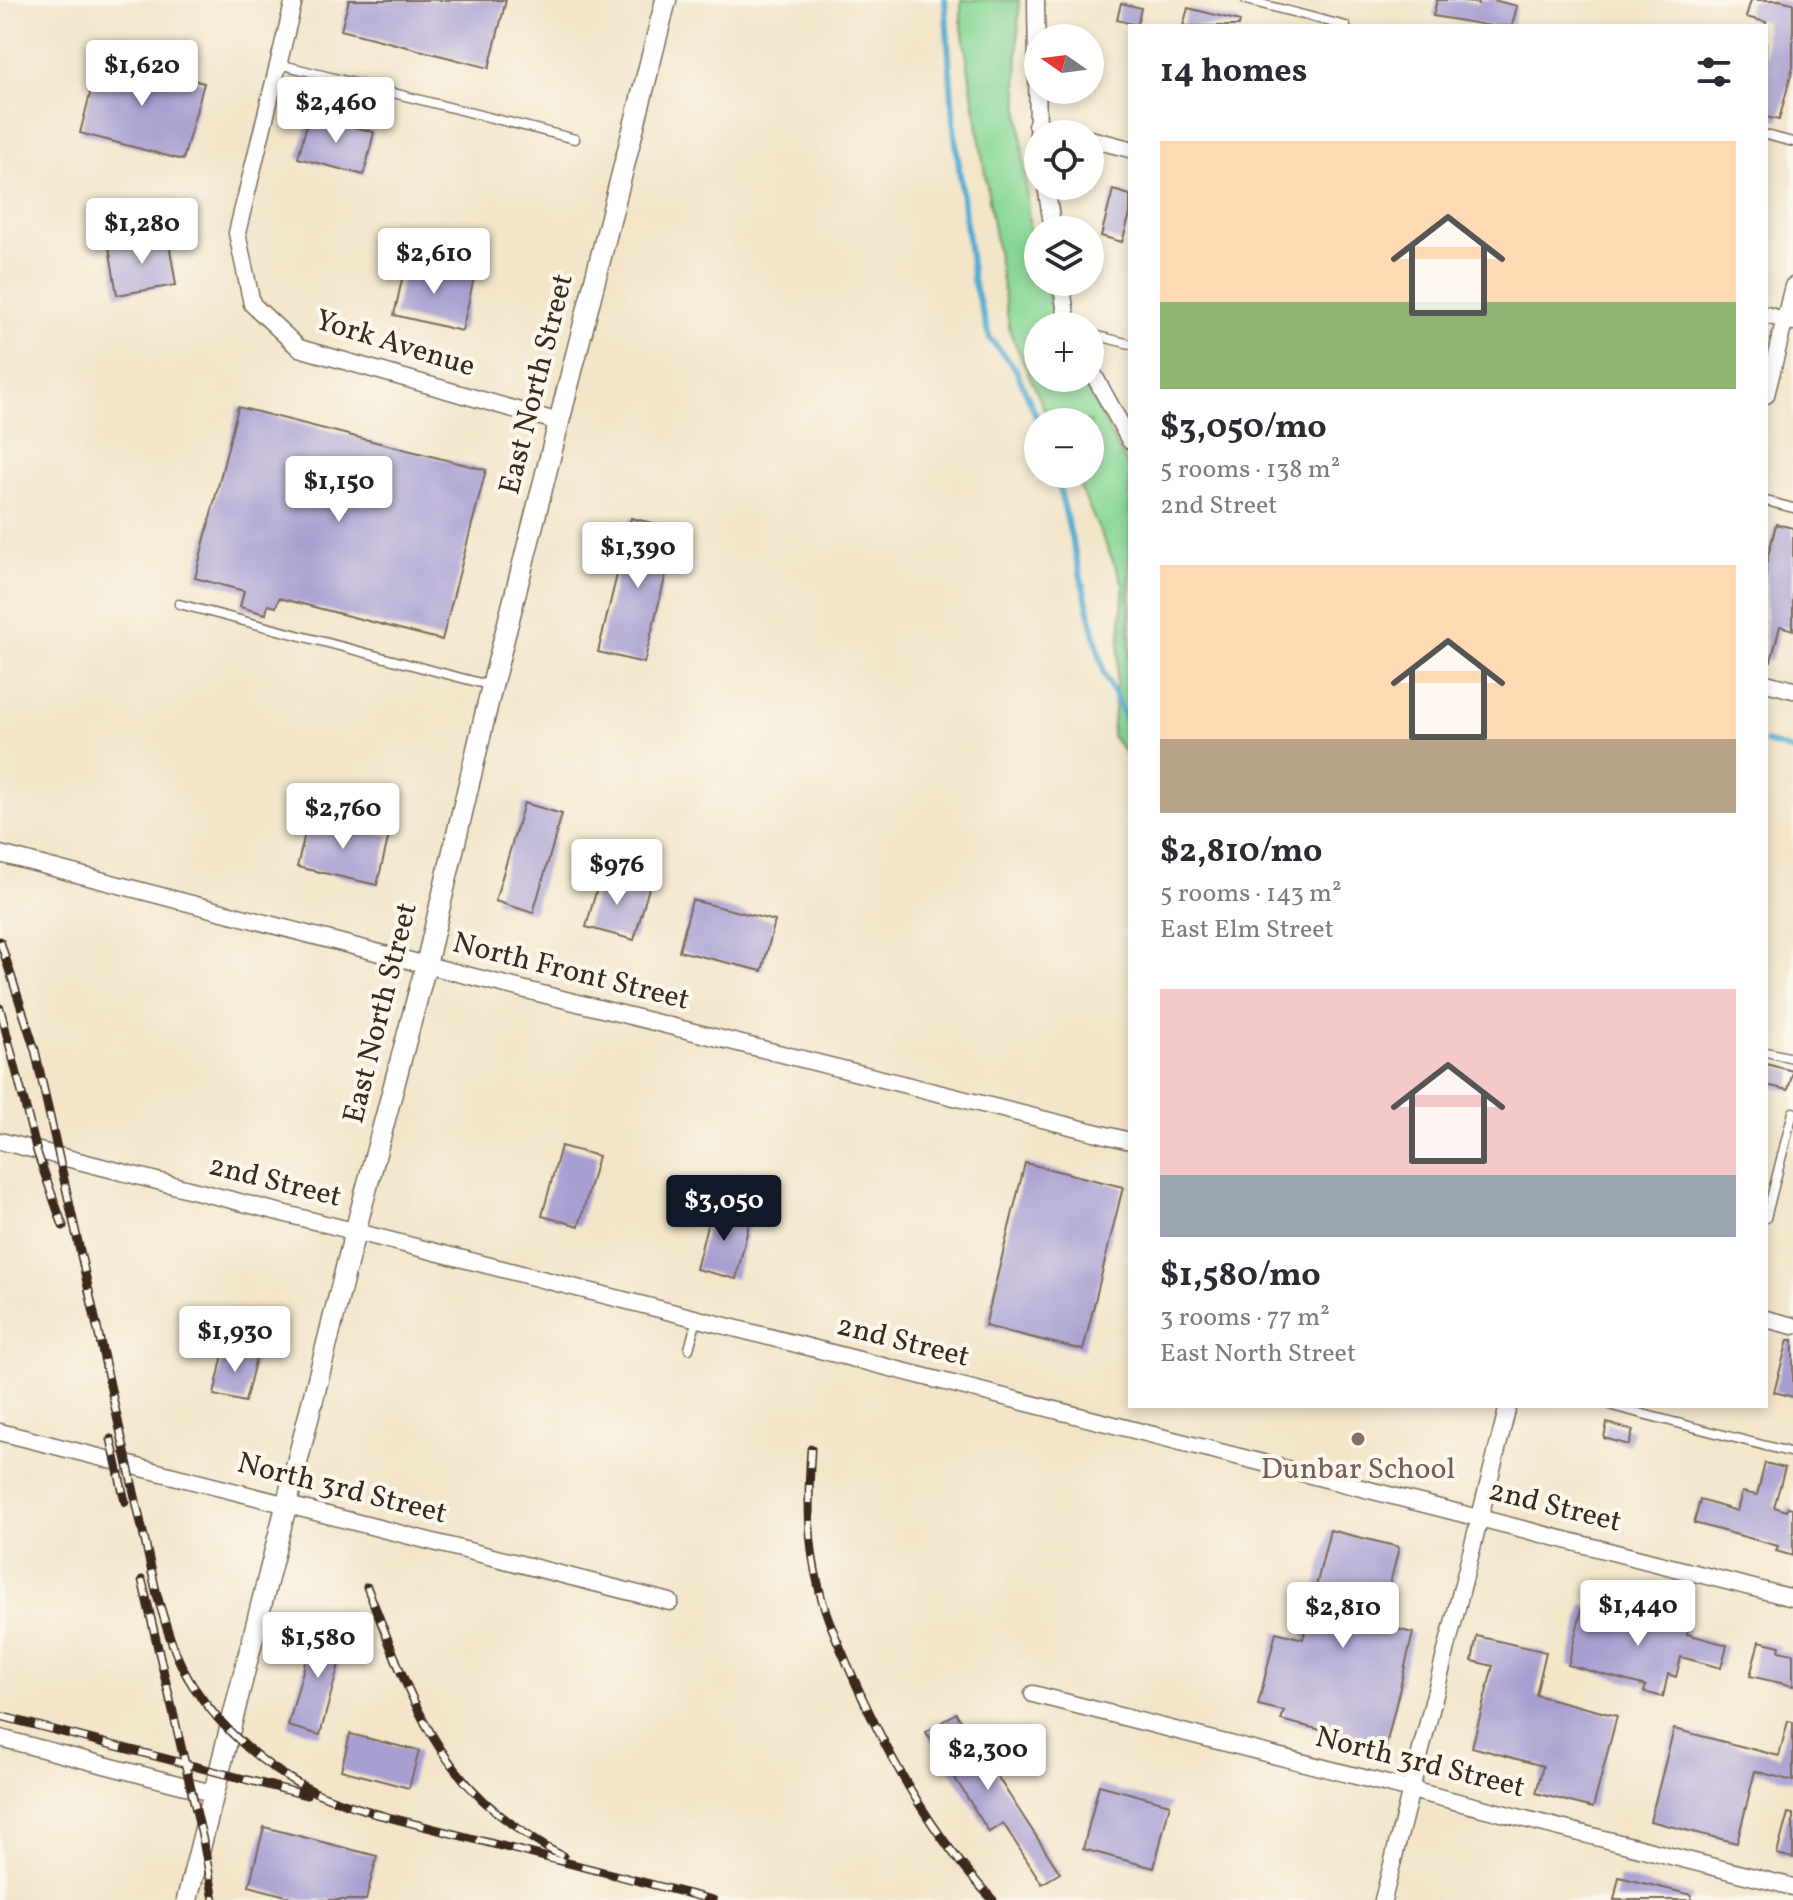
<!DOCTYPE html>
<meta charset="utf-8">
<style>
:root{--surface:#fff;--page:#f7f7f7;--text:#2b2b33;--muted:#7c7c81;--accent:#111827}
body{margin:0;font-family:Vollkorn,serif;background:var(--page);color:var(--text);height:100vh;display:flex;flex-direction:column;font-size:30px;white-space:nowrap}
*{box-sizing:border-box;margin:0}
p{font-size:26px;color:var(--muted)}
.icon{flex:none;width:44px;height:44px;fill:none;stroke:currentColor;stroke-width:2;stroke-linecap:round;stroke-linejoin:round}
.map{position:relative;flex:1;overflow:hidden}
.drawer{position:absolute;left:1128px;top:24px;width:640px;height:1384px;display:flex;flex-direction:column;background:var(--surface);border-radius:0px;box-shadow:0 4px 12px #0003}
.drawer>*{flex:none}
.needle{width:52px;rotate:284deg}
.fabs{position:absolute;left:1024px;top:24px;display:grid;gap:16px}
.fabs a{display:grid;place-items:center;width:80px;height:80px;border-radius:50%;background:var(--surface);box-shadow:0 4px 12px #0003;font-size:40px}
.price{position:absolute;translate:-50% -68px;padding:0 18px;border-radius:8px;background:#fff;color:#222;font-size:26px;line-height:52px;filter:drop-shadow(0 2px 4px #0008)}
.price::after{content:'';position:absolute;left:50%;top:48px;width:24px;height:18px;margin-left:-12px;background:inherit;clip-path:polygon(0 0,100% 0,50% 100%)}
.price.selected{background:var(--accent);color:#fff}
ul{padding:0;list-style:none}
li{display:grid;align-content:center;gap:16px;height:424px;padding:0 32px}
li span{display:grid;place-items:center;height:248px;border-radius:0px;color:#555}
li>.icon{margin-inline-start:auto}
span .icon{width:144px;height:144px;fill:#fffc;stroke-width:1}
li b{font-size:34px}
h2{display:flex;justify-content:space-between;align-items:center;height:96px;padding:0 32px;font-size:34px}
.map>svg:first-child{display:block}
</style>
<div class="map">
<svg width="1793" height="1900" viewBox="0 0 1793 1900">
<rect width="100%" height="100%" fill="#fbf7ec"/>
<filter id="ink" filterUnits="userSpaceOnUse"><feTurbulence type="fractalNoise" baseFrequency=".0125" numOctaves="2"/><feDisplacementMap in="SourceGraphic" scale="16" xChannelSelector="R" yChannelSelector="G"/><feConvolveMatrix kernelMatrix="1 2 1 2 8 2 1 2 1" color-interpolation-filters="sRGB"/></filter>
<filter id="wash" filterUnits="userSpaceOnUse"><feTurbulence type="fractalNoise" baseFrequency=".006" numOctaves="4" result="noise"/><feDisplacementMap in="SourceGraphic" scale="32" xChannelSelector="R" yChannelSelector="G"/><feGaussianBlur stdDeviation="1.8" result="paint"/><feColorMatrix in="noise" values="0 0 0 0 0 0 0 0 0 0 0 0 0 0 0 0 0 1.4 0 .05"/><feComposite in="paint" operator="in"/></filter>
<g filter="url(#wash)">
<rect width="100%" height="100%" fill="#f2e5c9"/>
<!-- green -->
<polygon fill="#89d897" stroke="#62815a" stroke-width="2" points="961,0 1019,0 1017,84 1030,234 1038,261 1038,282 1044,282 1058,326 1038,326 1038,378 1081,378 1130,470 1130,759 1112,736 1124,585 1074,474 1090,474 1090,422 1050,422 1010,332 961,21"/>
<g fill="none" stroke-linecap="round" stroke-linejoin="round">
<!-- stream -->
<g stroke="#53acd1" stroke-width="6">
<polyline points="945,0 954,127 973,280 990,339 1015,368 1039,422"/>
<polyline points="1056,474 1104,673 1130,729"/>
<polyline points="1766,742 1793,751"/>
</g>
</g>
<g id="blocks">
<!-- building -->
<g fill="#a79ed1">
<polygon points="349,0 506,0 489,68 341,30"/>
<polygon points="1437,0 1460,0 1478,4 1479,0 1493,0 1517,6 1512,26 1492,26 1433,16"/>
<polygon points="1751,0 1779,0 1793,3 1793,67 1779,120 1766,117 1766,22 1746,17"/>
<polygon points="1121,3 1141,8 1137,25 1117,20"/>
<polygon points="1188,8 1240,21 1239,26 1183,26"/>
<polygon points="100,55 204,83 183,160 80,133"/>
<polygon points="309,116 374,132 364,175 298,158"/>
<polygon points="1113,190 1130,195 1130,214 1122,242 1101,236"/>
<polygon points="168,237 176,285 117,295 109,247"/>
<polygon points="406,262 474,278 462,331 394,315"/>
<polygon points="238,407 486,470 442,640 279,598 276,607 268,605 266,614 240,607 244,591 195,578"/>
<polygon points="631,518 677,529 644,663 598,652"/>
<polygon points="1776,524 1793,528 1793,630 1780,626 1771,661 1766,660 1766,564"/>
<polygon points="524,803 562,814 533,913 495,901"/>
<polygon points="309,816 389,835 377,885 297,867"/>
<polygon points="601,874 649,888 634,940 586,927"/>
<polygon points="692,900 775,921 762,971 679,951"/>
<polygon points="1766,1064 1793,1071 1788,1090 1766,1085"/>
<polygon points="561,1146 598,1156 579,1226 542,1216"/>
<polygon points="1025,1163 1123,1187 1083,1350 985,1326"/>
<polygon points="712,1206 751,1216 736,1279 696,1269"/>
<polygon points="1788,1340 1793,1340 1793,1397 1774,1392"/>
<polygon points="225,1345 257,1353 245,1402 214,1395"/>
<polygon points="1607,1423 1633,1430 1629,1445 1604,1438"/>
<polygon points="1765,1463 1785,1468 1774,1507 1787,1511 1788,1507 1793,1508 1793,1556 1776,1551 1778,1546 1694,1523 1700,1500 1737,1511 1742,1492 1757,1495"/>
<polygon points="1330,1530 1399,1547 1380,1625 1413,1633 1384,1754 1332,1741 1333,1733 1281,1720 1284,1711 1258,1705 1276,1632 1303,1639"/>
<polygon points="1583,1604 1665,1624 1666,1621 1689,1627 1687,1634 1727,1645 1721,1668 1681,1657 1676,1677 1668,1674 1663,1697 1644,1692 1646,1686 1568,1665"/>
<polygon points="315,1626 347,1634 320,1735 288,1726"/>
<polygon points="1477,1636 1546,1652 1536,1695 1617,1716 1593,1808 1536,1793 1543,1766 1472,1747 1493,1666 1472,1661"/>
<polygon points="1759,1641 1780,1646 1779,1651 1793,1654 1793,1686 1750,1676"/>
<polygon points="956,1713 1060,1873 1042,1884 1003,1823 989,1832 926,1732"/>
<polygon points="1788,1721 1793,1722 1793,1781 1755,1771 1737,1843 1650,1821 1674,1729 1779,1756"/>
<polygon points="350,1734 419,1751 409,1788 341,1770"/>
<polygon points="1099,1785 1170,1804 1154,1868 1083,1849"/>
<polygon points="1788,1813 1793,1814 1793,1858 1777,1854"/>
<polygon points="264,1827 377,1856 366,1900 301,1900 249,1886"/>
<polygon points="1619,1877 1692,1895 1691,1900 1614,1900"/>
</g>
</g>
</g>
<g filter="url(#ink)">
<use href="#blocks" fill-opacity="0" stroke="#7b6b5a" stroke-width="2"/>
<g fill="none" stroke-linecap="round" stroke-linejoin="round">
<!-- service casing -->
<g stroke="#7b6b5a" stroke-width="11">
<g id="service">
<polyline points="1246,0 1346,26"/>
<polyline points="279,64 575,139"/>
<polyline points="1766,135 1793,142"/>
<polyline points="1090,334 1130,344"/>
<polyline points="1766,501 1793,508"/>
<polyline points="179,604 492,686"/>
<polyline points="1766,1052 1793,1058"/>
<polyline points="1766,1218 1793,1112"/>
<polyline points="689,1349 697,1319"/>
<polyline points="1612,1406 1793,1453"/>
</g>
</g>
<!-- minor casing -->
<g stroke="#7b6b5a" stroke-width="19">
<g id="minor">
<polyline points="294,0 237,233 252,304 299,348 559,422"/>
<polyline points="1036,0 1038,135"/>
<polyline points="1036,125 1071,134"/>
<polyline points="1090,139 1130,149"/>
<polyline points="1046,186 1053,230"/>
<polyline points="1061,282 1068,326"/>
<polyline points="1766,315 1793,322"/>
<polyline points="1090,368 1130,441"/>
<polyline points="1766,395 1793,286"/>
<polyline points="1766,683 1793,690"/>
<polyline points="0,854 426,965 1130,1141"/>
<polyline points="0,1141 1793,1598"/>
<polyline points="1766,1319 1793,1326"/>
<polyline points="0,1432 670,1602"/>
<polyline points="1033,1694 1793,1887"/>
<polyline points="0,1738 212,1793"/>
<polyline points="1383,1900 1508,1406"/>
</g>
</g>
<!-- tertiary casing -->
<g stroke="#7b6b5a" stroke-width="23">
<polyline id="tertiary" points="187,1900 355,1232 426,965 492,686 666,0"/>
</g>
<!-- service -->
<use href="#service" stroke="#fff" stroke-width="8"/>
<!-- minor -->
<use href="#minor" stroke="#fff" stroke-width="16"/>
<!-- tertiary -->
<use href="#tertiary" stroke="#fff" stroke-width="20"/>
<!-- rail casing -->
<g stroke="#3b2a1e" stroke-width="9">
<g id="rail">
<path d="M 0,941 L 35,1050 L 157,1595 C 166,1626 175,1659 193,1686 C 223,1731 268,1771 317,1793 C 338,1802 360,1808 381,1815"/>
<polyline points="0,1008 37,1152 63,1226"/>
<polyline points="111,1439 125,1502"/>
<path d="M 811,1449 C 808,1496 807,1542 819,1588 C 825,1615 838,1642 849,1668 C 885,1751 930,1834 993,1900"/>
<polyline points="142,1580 203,1840 214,1900"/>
<path d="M 367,1587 C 405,1680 429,1767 516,1827 C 531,1838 547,1849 563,1856"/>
<polyline points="0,1716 306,1795"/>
<polyline points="372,1813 713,1900"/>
</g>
</g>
<!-- rail -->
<use href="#rail" stroke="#fbf7ec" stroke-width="6" stroke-dasharray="18" stroke-linecap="butt"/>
</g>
</g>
<!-- markers -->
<circle fill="#8d6e63" stroke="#fbf7ec" stroke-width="3" cx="1358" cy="1439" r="8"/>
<g text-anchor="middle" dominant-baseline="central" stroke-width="8" stroke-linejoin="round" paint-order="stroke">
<!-- street labels -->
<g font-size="30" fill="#3b2a1e" stroke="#fbf7ec">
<text transform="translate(395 344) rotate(17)">York Avenue</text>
<text transform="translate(537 384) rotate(-76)">East North Street</text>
<text transform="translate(571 972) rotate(14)">North Front Street</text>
<text transform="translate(381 1013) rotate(-76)">East North Street</text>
<text transform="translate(275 1182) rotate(14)">2nd Street</text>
<text transform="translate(903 1342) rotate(14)">2nd Street</text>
<text transform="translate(342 1489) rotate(14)">North 3rd Street</text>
<text transform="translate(1555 1507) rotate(14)">2nd Street</text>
<text transform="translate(1420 1763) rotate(14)">North 3rd Street</text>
</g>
<!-- education labels -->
<g font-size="30" fill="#785e54" stroke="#fbf7ec">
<text x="1358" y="1470">Dunbar School</text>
</g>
</g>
</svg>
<div class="fabs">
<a><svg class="needle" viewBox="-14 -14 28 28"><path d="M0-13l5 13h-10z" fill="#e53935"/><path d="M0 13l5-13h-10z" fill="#7c7c81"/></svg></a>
<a><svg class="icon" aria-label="locate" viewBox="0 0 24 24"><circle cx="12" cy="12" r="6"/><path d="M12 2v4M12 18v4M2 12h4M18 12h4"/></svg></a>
<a><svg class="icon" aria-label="layers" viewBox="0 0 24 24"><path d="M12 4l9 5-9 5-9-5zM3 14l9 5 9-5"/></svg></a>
<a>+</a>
<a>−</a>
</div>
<b class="price" style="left:142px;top:108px">$1,620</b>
<b class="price" style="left:336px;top:145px">$2,460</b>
<b class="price" style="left:142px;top:266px">$1,280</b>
<b class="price" style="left:434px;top:296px">$2,610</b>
<b class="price" style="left:339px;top:524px">$1,150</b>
<b class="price" style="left:638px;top:590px">$1,390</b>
<b class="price" style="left:343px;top:851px">$2,760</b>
<b class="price" style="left:617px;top:907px">$976</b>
<b class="price selected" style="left:724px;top:1243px">$3,050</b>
<b class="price" style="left:235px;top:1374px">$1,930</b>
<b class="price" style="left:1638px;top:1648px">$1,440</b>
<b class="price" style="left:1343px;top:1650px">$2,810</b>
<b class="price" style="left:318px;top:1680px">$1,580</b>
<b class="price" style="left:988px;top:1792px">$2,300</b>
<section class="drawer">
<h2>14 homes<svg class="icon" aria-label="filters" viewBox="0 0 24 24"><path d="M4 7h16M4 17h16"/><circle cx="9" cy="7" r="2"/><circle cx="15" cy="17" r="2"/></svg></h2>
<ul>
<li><span style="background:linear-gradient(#ffd9b3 65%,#8fb573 0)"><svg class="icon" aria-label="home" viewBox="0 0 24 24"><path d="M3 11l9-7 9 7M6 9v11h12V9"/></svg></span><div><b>$3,050/mo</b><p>5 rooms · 138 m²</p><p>2nd Street</p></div></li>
<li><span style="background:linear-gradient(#ffd9b3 70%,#b9a48a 0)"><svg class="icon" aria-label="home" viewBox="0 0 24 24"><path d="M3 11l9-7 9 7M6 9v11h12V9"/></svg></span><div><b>$2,810/mo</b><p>5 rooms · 143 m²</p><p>East Elm Street</p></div></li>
<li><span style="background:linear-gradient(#f6c9c9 75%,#9aa5b1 0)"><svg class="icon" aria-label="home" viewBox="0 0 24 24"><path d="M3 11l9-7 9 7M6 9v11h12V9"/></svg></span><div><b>$1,580/mo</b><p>3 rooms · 77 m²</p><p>East North Street</p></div></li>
</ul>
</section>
</div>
